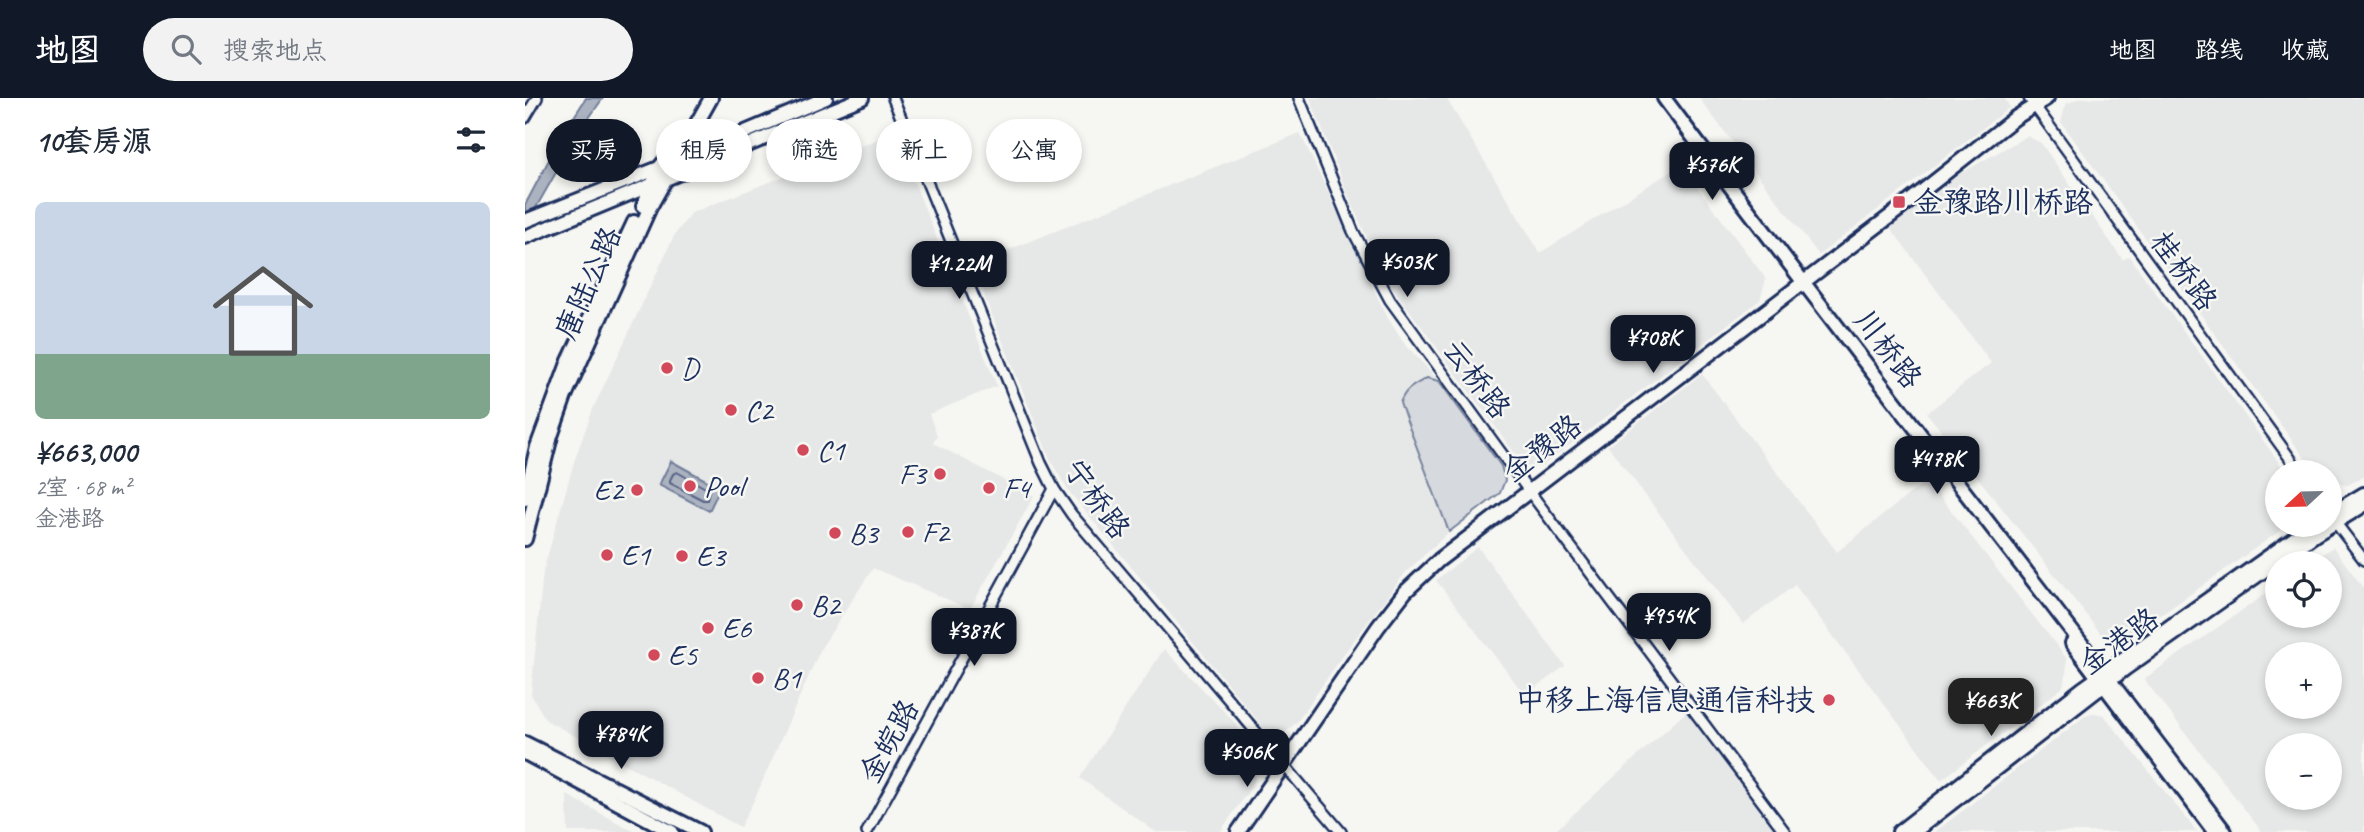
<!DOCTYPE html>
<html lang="zh">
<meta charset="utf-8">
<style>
:root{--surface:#fff;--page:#f2f2f3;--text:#1f2937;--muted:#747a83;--accent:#111827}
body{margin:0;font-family:Caveat,"LXGW WenKai TC",sans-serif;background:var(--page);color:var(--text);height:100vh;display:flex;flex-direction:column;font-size:26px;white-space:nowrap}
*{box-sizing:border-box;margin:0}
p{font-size:23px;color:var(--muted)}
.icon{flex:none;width:38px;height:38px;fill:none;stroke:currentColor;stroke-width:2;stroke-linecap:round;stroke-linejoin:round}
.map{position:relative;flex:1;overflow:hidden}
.sheet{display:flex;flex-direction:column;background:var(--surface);width:525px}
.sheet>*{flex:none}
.hud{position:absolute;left:21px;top:21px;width:665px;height:63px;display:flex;gap:14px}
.needle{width:46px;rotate:248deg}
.buttons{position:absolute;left:1740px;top:362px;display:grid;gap:14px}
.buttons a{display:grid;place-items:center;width:77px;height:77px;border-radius:50%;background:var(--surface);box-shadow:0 4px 10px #0003;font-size:35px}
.price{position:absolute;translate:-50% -60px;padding:0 16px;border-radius:14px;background:var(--accent);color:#fff;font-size:23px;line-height:46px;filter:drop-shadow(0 2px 4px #0008)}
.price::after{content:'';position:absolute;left:50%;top:42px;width:21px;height:16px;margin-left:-10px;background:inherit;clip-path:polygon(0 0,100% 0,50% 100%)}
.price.on{background:#222;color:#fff}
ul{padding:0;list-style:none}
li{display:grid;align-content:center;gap:14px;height:371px;padding:0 35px}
li span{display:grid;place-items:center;height:217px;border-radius:10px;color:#555}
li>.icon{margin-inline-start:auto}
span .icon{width:126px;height:126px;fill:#fffc;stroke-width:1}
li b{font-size:30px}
h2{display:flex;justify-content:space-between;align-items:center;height:84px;padding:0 35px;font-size:30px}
.chip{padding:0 24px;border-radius:32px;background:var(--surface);box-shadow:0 4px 10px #0003;font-size:24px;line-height:63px}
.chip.on{background:var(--accent);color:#fff}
header{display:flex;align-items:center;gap:42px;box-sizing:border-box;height:98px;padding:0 35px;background:var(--accent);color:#fff}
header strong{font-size:33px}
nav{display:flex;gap:38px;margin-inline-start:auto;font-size:24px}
.search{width:490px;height:63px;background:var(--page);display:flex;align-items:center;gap:18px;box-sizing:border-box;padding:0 24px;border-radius:38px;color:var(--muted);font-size:26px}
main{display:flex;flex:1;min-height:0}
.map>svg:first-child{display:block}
</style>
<header>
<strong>地图</strong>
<div class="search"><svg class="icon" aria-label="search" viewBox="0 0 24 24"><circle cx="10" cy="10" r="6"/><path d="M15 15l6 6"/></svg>搜索地点</div>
<nav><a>地图</a><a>路线</a><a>收藏</a></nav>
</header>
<main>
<section class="sheet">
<h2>10套房源<svg class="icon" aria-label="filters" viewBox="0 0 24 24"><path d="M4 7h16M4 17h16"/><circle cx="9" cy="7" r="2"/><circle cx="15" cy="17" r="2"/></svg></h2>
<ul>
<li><span style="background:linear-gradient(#c9d6e8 70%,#7fa58c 0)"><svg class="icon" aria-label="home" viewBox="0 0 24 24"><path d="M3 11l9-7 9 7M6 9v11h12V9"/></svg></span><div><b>¥663,000</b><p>2室 · 68 m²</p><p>金港路</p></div></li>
</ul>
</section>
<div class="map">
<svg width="1839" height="734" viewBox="0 0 1839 734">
<rect width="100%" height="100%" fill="#f6f6f2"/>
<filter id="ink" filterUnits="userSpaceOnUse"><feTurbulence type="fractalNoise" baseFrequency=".0143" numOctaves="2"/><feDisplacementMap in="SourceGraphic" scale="14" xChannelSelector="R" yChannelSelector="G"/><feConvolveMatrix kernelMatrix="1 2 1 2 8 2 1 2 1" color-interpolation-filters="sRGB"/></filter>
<g filter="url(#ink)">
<!-- built -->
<g fill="#e6e7e7" fill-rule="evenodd">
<polygon points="785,0 921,0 1015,155 1145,74 1161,74 1241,181 1235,202 1017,368 1000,369 859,178 823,97"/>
<polygon points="1174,0 1479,0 1485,9 1294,157"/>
<polygon points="1555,0 1839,0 1839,378 1823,387 1804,385 1804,374 1790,374 1536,24 1541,6"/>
<polygon points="369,35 472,288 404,316 412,338 408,345 509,398 445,511 348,470 296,550 230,700 215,729 21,622 6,596 18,474 49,364 68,311 149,138 166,115"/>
<polygon points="775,35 861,217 878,244 914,283 902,280 879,316 924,434 880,475 821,553 772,624 758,636 748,641 542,391 526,363 460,200 451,165"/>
<polygon points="1502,38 1516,45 1598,162 1604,158 1761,374 1752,374 1752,427 1763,427 1588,551 1402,315 1466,265 1365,129 1433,77"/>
<polygon points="1177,276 1312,454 1402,382 1542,561 1541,578 1537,590 1416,682 1270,487 1218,526 1083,348"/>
<polygon points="953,449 1040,568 1000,597 911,482"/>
<path d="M 1808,449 L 1839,491 L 1839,734 L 1737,734 L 1619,581 L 1752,488 L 1752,518 L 1804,518 L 1804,466 L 1784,465 ZM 1752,556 L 1804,556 L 1804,609 L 1752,609 ZM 1752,648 L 1804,648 L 1804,700 L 1752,700 Z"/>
<polygon points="639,551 710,625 733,658 734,666 729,685 695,734 631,734 555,680"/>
<polygon points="1161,614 1252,734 1029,734"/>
<polygon points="1569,615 1579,617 1672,734 1410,734 1559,619"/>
<polygon points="42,697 110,734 43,734"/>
</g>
<!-- green -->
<path fill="#d6d9dd" stroke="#78849e" stroke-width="2" d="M 902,280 L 914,283 L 976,368 L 980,382 L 975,395 L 924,434 L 875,305 C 880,291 889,287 902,280 Z"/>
<!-- water -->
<g fill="#abb2c0" stroke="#717e99" stroke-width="2">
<polygon points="61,0 78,0 54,34 0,129 0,107 35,41"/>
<polygon points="146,363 195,390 184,413 134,387"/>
</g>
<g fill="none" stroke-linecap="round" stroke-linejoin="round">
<!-- shore -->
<polygon stroke="#556385" stroke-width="2" points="152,374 184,392 182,402 178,402 145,385 145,382 148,376"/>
<!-- street casing -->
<g stroke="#1b2f5e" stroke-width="14">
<g id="street">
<polyline points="368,0 516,365 529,391 547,417 816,734"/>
<polyline points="774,0 828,133 865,202 1004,393 1260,734"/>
<polyline points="1504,0 1775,374"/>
<polyline points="0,20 12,0"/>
<polyline points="1807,420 1839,462"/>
<polyline points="342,734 529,391"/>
</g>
</g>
<!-- secondary casing -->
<g stroke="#1b2f5e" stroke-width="18">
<g id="secondary">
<path d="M 1139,0 C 1323,247 1515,488 1700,734"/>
<polyline points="118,108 135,69 149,51"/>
<polyline points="0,123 149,64 301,0"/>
<polyline points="0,139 337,0"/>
<polyline points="0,401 12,349 43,265 109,124"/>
<polyline points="1804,417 1839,396"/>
<polyline points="0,441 26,338 40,298 125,109 186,0"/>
<polyline points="1547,545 1688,732"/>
<polyline points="0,645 176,734"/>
<polyline points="0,655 147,734"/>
<polyline points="713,734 853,529 880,494 914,462 1376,110 1490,20 1522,0"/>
<polyline points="1374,734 1557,591 1788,427"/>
<polyline points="1389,734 1601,570 1791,436 1839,407"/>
</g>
</g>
<!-- street -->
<use href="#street" stroke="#f6f6f2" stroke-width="9"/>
<!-- secondary -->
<use href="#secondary" stroke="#f6f6f2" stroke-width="12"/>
</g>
</g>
<!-- markers -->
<g fill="#d1495b" stroke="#f6f6f2" stroke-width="2.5">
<rect x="1367" y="97" width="14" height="14" rx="3.5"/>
<circle cx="142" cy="270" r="7"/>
<circle cx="206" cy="312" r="7"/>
<circle cx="278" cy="352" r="7"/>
<circle cx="415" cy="376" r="7"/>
<circle cx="165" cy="388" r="7"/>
<circle cx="464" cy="390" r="7"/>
<circle cx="112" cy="392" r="7"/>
<circle cx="383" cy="434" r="7"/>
<circle cx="310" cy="435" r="7"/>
<circle cx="82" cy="457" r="7"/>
<circle cx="157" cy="458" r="7"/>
<circle cx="272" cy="507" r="7"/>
<circle cx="183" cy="530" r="7"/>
<circle cx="129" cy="557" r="7"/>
<circle cx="233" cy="580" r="7"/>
<circle cx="1304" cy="602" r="7"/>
</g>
<g text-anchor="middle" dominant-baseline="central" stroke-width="5" stroke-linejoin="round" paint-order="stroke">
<!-- poi labels -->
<g font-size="30" fill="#1b2f5e" stroke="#f6f6f2" text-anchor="start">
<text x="1388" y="104">金豫路川桥路</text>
<text x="156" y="270">D</text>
<text x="220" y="312">C2</text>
<text x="292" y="352">C1</text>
<text x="401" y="376" text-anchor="end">F3</text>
<text x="179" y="388">Pool</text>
<text x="478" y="390">F4</text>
<text x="98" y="392" text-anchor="end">E2</text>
<text x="397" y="434">F2</text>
<text x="324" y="435">B3</text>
<text x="96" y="457">E1</text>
<text x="171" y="458">E3</text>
<text x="286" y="507">B2</text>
<text x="197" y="530">E6</text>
<text x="143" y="557">E5</text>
<text x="247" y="580">B1</text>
<text x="1290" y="602" text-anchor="end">中移上海信息通信科技</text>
</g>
<!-- street labels -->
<g font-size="30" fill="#1b2f5e" stroke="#f6f6f2">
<text transform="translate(1659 173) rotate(54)">桂桥路</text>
<text transform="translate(63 185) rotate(-66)">唐陆公路</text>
<text transform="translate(1363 251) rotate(52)">川桥路</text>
<text transform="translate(952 281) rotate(53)">云桥路</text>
<text transform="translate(1017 350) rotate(-37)">金豫路</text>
<text transform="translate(572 401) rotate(54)">宁桥路</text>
<text transform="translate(1594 543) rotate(-36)">金港路</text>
<text transform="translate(364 643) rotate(-61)">金皖路</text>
</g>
</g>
</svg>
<div class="buttons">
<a><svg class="needle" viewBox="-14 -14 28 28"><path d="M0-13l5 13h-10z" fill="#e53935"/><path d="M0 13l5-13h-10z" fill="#747a83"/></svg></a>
<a><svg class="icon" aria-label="locate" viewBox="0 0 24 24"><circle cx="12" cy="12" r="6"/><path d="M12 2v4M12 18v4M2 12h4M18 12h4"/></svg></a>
<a>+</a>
<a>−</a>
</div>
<b class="price" style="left:1187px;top:104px">¥576K</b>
<b class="price" style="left:882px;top:201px">¥503K</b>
<b class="price" style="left:434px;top:203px">¥1.22M</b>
<b class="price" style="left:1128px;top:277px">¥708K</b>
<b class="price" style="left:1412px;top:398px">¥478K</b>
<b class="price" style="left:1144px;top:555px">¥954K</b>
<b class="price" style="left:449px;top:570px">¥387K</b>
<b class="price on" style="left:1466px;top:640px">¥663K</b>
<b class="price" style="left:96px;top:673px">¥784K</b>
<b class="price" style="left:722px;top:691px">¥506K</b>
<div class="hud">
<a class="chip on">买房</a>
<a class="chip">租房</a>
<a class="chip">筛选</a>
<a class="chip">新上</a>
<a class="chip">公寓</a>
</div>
</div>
</main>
